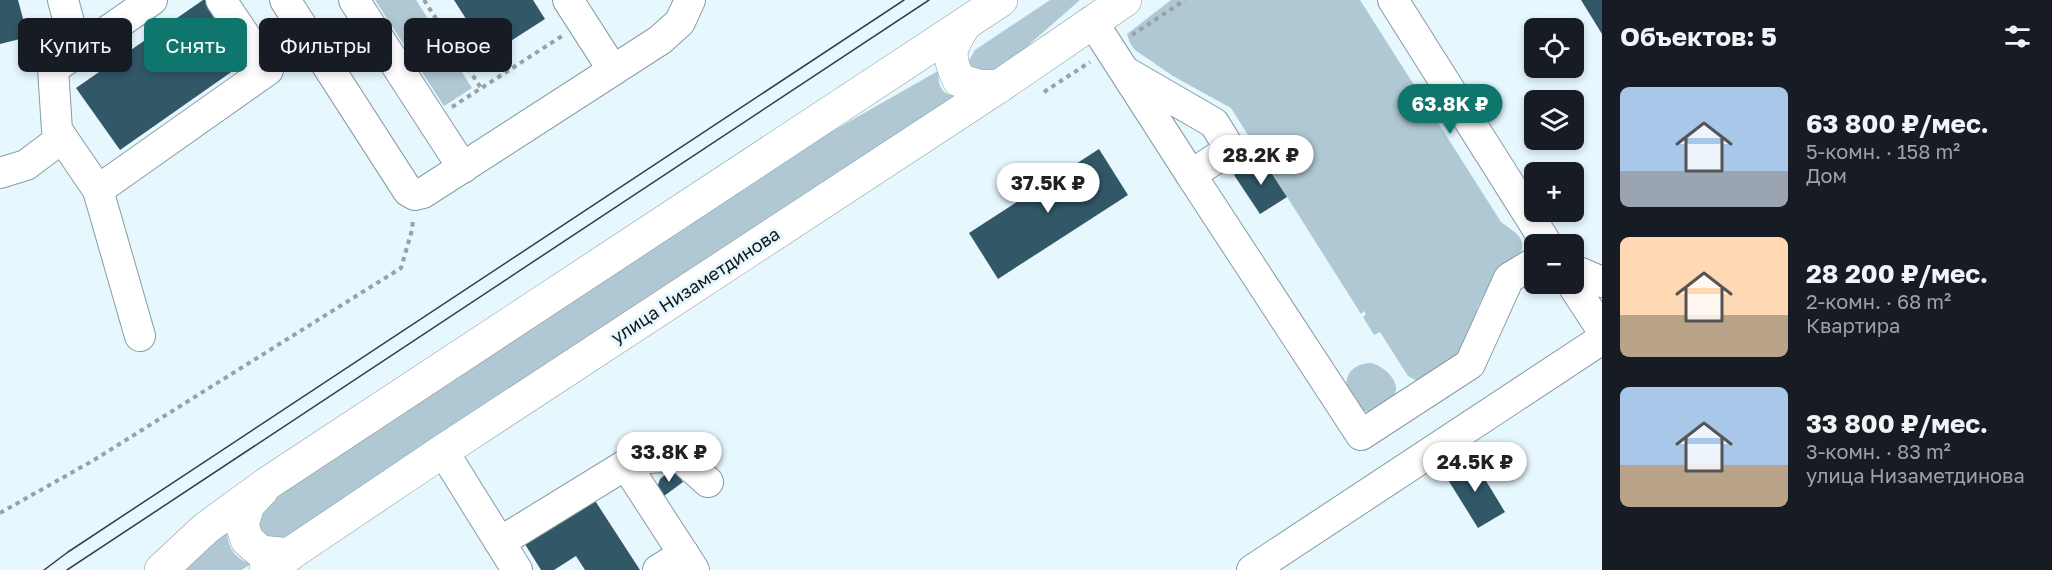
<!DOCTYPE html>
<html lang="ru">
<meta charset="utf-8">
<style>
:root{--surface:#171b24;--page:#242831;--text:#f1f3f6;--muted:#9ea1a6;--accent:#0f766e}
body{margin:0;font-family:"Golos Text",sans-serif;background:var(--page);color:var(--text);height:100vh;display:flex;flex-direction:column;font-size:22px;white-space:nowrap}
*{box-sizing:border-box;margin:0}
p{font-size:20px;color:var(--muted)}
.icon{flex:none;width:33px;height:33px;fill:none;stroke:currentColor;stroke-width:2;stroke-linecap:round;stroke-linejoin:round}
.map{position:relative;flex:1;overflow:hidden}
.sheet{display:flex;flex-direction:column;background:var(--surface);width:450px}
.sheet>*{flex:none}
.guide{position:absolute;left:18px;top:18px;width:570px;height:54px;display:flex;gap:12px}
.controls{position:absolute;left:1524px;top:18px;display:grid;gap:12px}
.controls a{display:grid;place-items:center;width:60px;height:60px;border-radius:9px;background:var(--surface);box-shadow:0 3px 9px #0003;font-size:30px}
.price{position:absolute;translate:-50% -51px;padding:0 14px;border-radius:21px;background:#fff;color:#222;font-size:20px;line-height:39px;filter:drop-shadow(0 2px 3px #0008)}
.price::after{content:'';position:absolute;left:50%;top:36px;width:18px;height:14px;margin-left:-9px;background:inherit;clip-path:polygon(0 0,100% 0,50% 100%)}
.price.active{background:var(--accent);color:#fff}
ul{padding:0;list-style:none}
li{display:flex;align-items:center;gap:18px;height:150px;padding:0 18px}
li span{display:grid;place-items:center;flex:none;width:168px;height:120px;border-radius:9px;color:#555}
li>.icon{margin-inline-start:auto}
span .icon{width:72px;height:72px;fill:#fffc;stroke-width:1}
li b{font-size:26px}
h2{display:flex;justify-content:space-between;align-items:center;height:72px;padding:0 18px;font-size:26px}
.pill{padding:0 21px;border-radius:9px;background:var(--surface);box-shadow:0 3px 9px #0003;font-size:21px;line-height:54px}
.pill.active{background:var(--accent);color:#fff}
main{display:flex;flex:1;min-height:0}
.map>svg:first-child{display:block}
</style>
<main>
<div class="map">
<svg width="1602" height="570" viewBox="0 0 1602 570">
<rect width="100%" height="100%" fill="#e6f7fe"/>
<!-- green -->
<g fill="#afc8d3">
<polygon points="375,0 416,0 472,88 444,106"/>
<polygon points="1050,0 1080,0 1009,62 988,78 978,77 968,62 975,50"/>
<path d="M 1171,0 L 1360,0 L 1501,222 C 1516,234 1529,237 1518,259 L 1483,297 L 1478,306 L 1464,351 L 1419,382 L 1408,376 L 1380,332 L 1374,335 L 1363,317 L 1366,314 L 1364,311 L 1361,314 L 1231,108 L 1173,76 L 1135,50 L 1130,43 L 1127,34 Z"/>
<path d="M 938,71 C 939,87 940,94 957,96 L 281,544 L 257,530 L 257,510 L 815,141 Z"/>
<path d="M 1371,363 C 1384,366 1404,383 1393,398 C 1389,404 1380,408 1374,413 L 1360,410 C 1356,403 1349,395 1347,388 C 1344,372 1357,363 1371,363 Z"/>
<path d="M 227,530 C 227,547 234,558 251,564 L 241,570 L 180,570 Z"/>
</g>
<!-- building -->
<g fill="#325868">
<polygon points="0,0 18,0 28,37 0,44"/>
<polygon points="203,0 205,0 247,61 120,150 76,88"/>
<polygon points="454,0 533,0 545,19 489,55"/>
<polygon points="1581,0 1602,0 1602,34"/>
<polygon points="1099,149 1128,195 998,279 969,233"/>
<polygon points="1261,157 1287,197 1260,214 1234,175"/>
<polygon points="1472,458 1505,512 1478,528 1445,475"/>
<polygon points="671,470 674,470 683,482 660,499 658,485 660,479"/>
<polygon points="592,496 640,570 585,570 576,556 554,570 541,570 523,541"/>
</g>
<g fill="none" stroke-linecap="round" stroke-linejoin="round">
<!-- minor casing -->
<g stroke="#889ba3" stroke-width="32">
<g id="minor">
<polyline points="63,0 77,52"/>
<polyline points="152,0 53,69 57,130 98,190 268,70 221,0"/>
<polyline points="285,0 408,191 415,195 423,193 660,40 680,22 690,0"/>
<polyline points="354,0 463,168"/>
<polyline points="568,0 613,70"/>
<polyline points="1393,0 1547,244"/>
<polyline points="1092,21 1191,175 1230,149 1214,123 1126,72"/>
<polyline points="0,173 26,165 62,138"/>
<polyline points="1191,175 1361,435 1470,364 1509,278 1534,263"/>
<polyline points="98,190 140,336"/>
<polyline points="1574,270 1602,282"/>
<polyline points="1572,284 1602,330"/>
<polyline points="443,451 517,570"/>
<polyline points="626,465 694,570"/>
<polyline points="500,542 635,459 679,456 708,482"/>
<polyline points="658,570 684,554"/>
<polyline points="1252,570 1602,339"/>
</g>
</g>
<!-- major casing -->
<g stroke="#889ba3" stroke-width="34">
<g id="major">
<path d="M 965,24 C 950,48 946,53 959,80 L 978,86 L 998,87"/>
<polyline points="262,490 248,505 242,525 247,540 261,552 289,555"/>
<polyline points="161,570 206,528 268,483 1001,0"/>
<polyline points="266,570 443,451 998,87 1125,0"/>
</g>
</g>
<!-- path -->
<g stroke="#95a2a8" stroke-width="4" stroke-dasharray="4.5 4.5" stroke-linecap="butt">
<polyline points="424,0 481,88"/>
<polyline points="1132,35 1185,0"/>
<polyline points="1044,92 1090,62"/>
<polyline points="452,107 562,36"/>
<polyline points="0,513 94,460 401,268 412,230 413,219"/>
</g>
<!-- minor -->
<use href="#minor" stroke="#fff" stroke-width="30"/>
<!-- major -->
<use href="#major" stroke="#fff" stroke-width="33"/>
<!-- tram -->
<g stroke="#353e42" stroke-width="1.5">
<polyline points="44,570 68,552 904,0"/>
<polyline points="67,570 929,0"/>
</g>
</g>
<g text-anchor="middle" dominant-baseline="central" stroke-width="6" stroke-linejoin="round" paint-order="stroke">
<!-- street labels -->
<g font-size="18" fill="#11191c" stroke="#e6f7fe">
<text transform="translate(695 285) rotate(-33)">улица Низаметдинова</text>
</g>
</g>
</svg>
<div class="controls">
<a><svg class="icon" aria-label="locate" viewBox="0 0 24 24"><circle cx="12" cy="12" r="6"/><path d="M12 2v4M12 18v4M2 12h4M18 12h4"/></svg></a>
<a><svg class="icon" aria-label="layers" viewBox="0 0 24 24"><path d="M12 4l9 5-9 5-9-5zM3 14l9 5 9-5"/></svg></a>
<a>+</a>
<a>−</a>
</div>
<b class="price active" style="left:1450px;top:135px">63.8K ₽</b>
<b class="price" style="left:1261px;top:186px">28.2K ₽</b>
<b class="price" style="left:1048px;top:214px">37.5K ₽</b>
<b class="price" style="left:669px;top:483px">33.8K ₽</b>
<b class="price" style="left:1475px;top:493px">24.5K ₽</b>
<div class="guide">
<a class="pill">Купить</a>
<a class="pill active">Снять</a>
<a class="pill">Фильтры</a>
<a class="pill">Новое</a>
</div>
</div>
<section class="sheet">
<h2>Объектов: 5<svg class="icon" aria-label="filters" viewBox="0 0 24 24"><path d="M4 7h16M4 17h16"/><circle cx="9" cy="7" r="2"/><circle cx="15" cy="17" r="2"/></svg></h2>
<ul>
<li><span style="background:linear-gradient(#a9c7e8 70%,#9aa5b1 0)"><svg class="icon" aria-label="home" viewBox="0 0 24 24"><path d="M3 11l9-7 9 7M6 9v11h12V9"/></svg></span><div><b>63 800 ₽/мес.</b><p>5-комн. · 158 m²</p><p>Дом</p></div></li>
<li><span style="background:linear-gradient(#ffd9b3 65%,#b9a48a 0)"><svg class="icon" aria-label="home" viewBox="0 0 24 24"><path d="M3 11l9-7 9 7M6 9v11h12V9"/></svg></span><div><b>28 200 ₽/мес.</b><p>2-комн. · 68 m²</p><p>Квартира</p></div></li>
<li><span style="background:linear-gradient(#a9c7e8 65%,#b9a48a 0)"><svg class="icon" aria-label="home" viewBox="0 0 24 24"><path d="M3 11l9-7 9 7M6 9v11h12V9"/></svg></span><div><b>33 800 ₽/мес.</b><p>3-комн. · 83 m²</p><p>улица Низаметдинова</p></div></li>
</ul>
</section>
</main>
